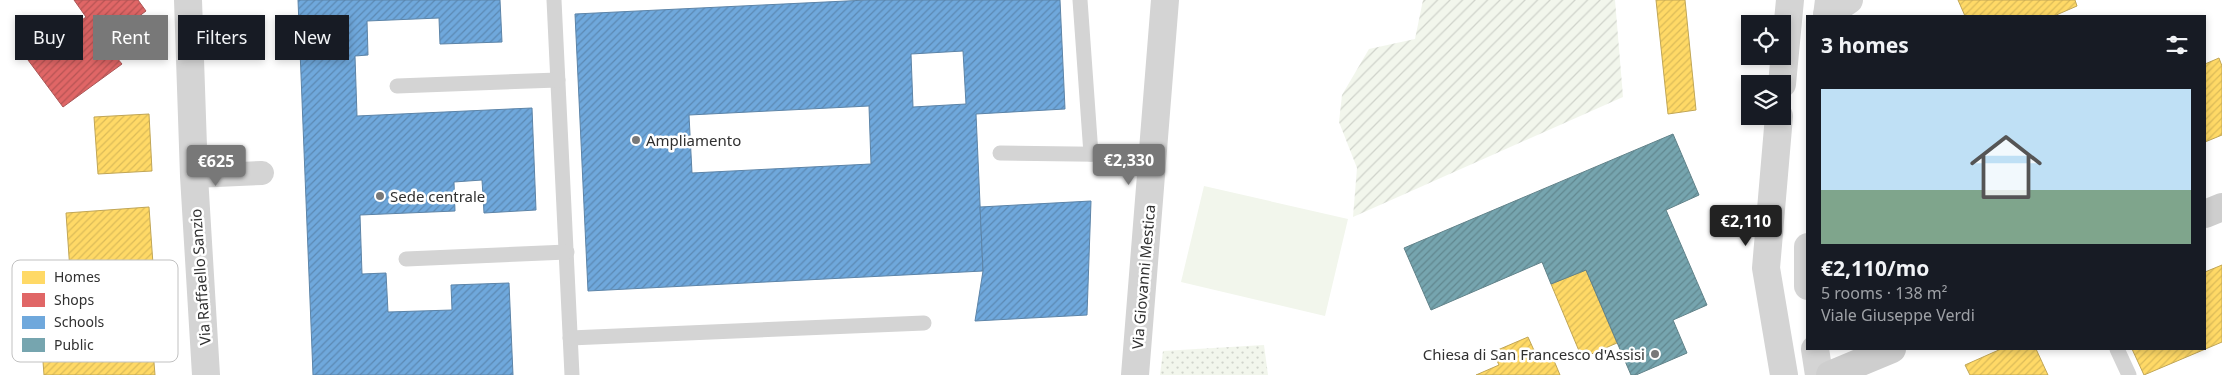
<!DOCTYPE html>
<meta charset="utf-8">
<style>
:root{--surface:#171b24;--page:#242831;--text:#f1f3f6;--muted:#9ea1a6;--accent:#787878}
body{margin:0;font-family:"Noto Sans",sans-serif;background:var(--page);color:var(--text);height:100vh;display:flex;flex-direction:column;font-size:19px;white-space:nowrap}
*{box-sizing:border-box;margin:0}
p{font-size:16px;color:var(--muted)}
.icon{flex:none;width:28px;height:28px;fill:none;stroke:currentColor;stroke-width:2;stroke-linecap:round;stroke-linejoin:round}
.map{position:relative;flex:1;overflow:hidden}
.sheet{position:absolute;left:1806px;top:15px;width:400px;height:335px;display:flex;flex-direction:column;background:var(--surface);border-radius:0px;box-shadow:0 2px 8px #0003}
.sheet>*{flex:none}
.top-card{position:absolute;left:15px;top:15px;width:475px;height:45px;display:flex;gap:10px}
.controls{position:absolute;left:1741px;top:15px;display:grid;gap:10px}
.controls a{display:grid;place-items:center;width:50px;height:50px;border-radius:0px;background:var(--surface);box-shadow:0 2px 8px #0003;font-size:25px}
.price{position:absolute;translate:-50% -42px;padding:0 11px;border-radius:5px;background:var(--accent);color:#fff;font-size:16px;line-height:32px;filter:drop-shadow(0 1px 2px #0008)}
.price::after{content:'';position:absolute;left:50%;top:30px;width:15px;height:11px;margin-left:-8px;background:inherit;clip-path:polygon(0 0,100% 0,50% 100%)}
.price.on{background:#222;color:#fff}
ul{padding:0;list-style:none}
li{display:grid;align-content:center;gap:10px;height:265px;padding:0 15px}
li span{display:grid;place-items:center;height:155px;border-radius:0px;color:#555}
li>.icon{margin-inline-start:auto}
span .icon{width:90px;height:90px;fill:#fffc;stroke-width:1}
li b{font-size:21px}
h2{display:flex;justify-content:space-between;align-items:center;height:60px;padding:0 15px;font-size:21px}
.tag{padding:0 18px;border-radius:0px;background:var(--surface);box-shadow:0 2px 8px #0003;font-size:18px;line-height:45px}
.tag.on{background:var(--accent);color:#fff}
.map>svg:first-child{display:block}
</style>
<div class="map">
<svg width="2222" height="375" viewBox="0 0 2222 375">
<defs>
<pattern id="grass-dots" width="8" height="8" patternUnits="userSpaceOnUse" patternTransform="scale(1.25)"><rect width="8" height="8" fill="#f2f6ec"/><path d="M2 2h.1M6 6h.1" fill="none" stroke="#d0d3cb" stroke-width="1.8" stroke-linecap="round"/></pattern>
<pattern id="garden-furrows" width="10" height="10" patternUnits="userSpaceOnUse" patternTransform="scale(1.25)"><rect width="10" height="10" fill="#f2f6ec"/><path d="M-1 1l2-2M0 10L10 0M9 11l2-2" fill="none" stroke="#d0d3cb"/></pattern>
<pattern id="homes-hatch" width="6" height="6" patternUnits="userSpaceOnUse" patternTransform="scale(1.25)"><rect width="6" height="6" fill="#ffd966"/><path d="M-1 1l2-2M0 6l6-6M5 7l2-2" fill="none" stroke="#dbbb59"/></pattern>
<pattern id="shops-hatch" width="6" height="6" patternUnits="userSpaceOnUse" patternTransform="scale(1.25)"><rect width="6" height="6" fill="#e06666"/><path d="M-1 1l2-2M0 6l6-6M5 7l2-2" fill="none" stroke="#b65454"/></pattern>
<pattern id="schools-hatch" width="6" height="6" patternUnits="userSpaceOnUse" patternTransform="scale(1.25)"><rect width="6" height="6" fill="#6fa8dc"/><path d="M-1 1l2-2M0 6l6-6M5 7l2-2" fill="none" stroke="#5c89b3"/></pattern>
<pattern id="public-hatch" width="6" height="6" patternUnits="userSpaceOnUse" patternTransform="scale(1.25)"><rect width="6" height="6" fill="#76a5af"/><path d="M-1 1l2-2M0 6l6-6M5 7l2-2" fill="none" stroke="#61878f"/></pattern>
</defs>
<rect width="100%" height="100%" fill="#fff"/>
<!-- grass -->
<polygon fill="url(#grass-dots)" points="1264,345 1268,375 1160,375 1163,351"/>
<!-- park -->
<polygon fill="#f2f6ec" points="1204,186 1348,219 1325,316 1181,282"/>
<!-- garden -->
<polygon fill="url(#garden-furrows)" points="1423,0 1615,0 1623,97 1353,217 1357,168 1339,122 1342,95 1369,49 1415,39"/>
<!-- homes -->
<g fill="url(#homes-hatch)" stroke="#c1a656">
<polygon points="1656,0 1685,0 1696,110 1668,114"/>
<polygon points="1958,0 2075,0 2077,6 2054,16 1965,16"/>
<polygon points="2219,58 2222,66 2222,135 2205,142 2205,64"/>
<polygon points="149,114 152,171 98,174 94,117"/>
<polygon points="149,207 153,264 70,271 66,213"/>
<polygon points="2222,265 2222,342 2144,375 2132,349 2205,349 2205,272"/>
<polygon points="1586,270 1617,343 1582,358 1551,284"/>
<polygon points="150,313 155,375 44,375 40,321"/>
<polygon points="1528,337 1537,357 1550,351 1560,375 1476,375 1499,365 1493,352"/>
<polygon points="2001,349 2036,349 2048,375 1970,375 1965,365"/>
</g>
<!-- shops -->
<polygon fill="url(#shops-hatch)" stroke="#ab5656" points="74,0 138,0 146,11 138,17 150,34 117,58 122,64 63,107 28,60 86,17"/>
<!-- schools -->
<g fill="url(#schools-hatch)" stroke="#5c84a8" fill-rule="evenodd">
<polygon points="298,0 500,0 502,42 440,44 439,18 367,21 368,55 355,56 357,116 532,108 536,210 484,213 482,180 454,182 455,211 360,215 362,274 386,273 388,312 452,310 451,285 509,283 513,375 313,375"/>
<path d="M 867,0 L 1060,0 L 1065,109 L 976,114 L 983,271 L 588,291 L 575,14 ZM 963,51 L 966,104 L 913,107 L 911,54 ZM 869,106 L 871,164 L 692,173 L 689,115 Z"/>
<polygon points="1091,201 1087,315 975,321 983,271 980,207"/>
</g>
<!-- public -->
<polygon fill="url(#public-hatch)" stroke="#618289" points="1673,134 1699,195 1666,210 1707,305 1673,320 1687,353 1636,375 1631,375 1586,270 1551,284 1542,262 1431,310 1404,248"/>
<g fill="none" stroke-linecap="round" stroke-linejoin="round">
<!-- service -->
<g stroke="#d4d4d4" stroke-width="15">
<polyline points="554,0 572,375"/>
<polyline points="1080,0 1091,154"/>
<polyline points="397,86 558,80"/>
<polyline points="1000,153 1153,155"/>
<polyline points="406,259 567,252"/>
<polyline points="570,338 924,323"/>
<polyline points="2117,349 2129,375"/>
</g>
<!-- pedestrian -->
<polyline stroke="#d4d4d4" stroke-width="24" points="194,176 262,173"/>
<!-- minor -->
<g stroke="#d4d4d4" stroke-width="28">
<polyline points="188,0 194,176 206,375"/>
<polyline points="1827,15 1849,0"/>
<polyline points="1135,375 1165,0"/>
</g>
<!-- tertiary -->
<g stroke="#d4d4d4" stroke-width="28">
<polyline points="1827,16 1829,0"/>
<polyline points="1782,84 1790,0"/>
<polyline points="1779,116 1766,268 1784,375"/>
<polyline points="1808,247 1808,286"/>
<polyline points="1815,349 1819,375"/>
</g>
<!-- secondary -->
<g stroke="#cecece" stroke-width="28">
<polyline points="2205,214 2222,207"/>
<polyline points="1830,375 1892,349"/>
</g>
</g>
<!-- markers -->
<g fill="#787878" stroke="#fff" stroke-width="2">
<circle cx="636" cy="140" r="5"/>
<circle cx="380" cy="196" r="5"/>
<circle cx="1655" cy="354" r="5"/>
</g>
<g text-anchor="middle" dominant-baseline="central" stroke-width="5" stroke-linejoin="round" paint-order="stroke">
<!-- poi labels -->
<g font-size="15" fill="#303030" stroke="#fff" text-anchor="start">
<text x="646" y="140">Ampliamento</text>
<text x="390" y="196">Sede centrale</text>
<text x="1645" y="354" text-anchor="end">Chiesa di San Francesco d'Assisi</text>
</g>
<!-- street labels -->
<g font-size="15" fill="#303030" stroke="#fff">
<text transform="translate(200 277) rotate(-94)">Via Raffaello Sanzio</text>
<text transform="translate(1143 277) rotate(-85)">Via Giovanni Mestica</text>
</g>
</g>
<!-- legend -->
<rect x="12" y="260" width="166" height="102" rx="8" fill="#fff" stroke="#c1c1c1" stroke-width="1"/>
<rect x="22" y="271" width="23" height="13" fill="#ffd966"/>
<rect x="22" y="293" width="23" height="14" fill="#e06666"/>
<rect x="22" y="316" width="23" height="13" fill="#6fa8dc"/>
<rect x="22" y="338" width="23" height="14" fill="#76a5af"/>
<g font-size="14" fill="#303030">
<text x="54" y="282">Homes</text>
<text x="54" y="305">Shops</text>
<text x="54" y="327">Schools</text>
<text x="54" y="350">Public</text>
</g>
</svg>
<div class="controls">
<a><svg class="icon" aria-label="locate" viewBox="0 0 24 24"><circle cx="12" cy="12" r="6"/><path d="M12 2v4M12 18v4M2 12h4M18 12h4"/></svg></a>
<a><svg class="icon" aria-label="layers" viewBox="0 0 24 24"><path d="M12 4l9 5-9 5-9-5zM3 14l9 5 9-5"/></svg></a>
</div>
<b class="price" style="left:1129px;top:186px">€2,330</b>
<b class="price" style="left:216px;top:187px">€625</b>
<b class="price on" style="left:1746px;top:247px">€2,110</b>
<div class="top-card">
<a class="tag">Buy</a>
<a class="tag on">Rent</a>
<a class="tag">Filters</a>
<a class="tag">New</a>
</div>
<section class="sheet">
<h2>3 homes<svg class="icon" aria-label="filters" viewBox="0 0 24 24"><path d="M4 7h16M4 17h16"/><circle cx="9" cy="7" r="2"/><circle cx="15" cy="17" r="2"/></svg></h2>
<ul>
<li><span style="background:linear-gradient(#bfe0f5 65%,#7fa58c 0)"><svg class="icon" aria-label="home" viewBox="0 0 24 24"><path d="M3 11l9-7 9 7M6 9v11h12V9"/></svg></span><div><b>€2,110/mo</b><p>5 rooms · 138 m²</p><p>Viale Giuseppe Verdi</p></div></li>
</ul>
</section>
</div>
